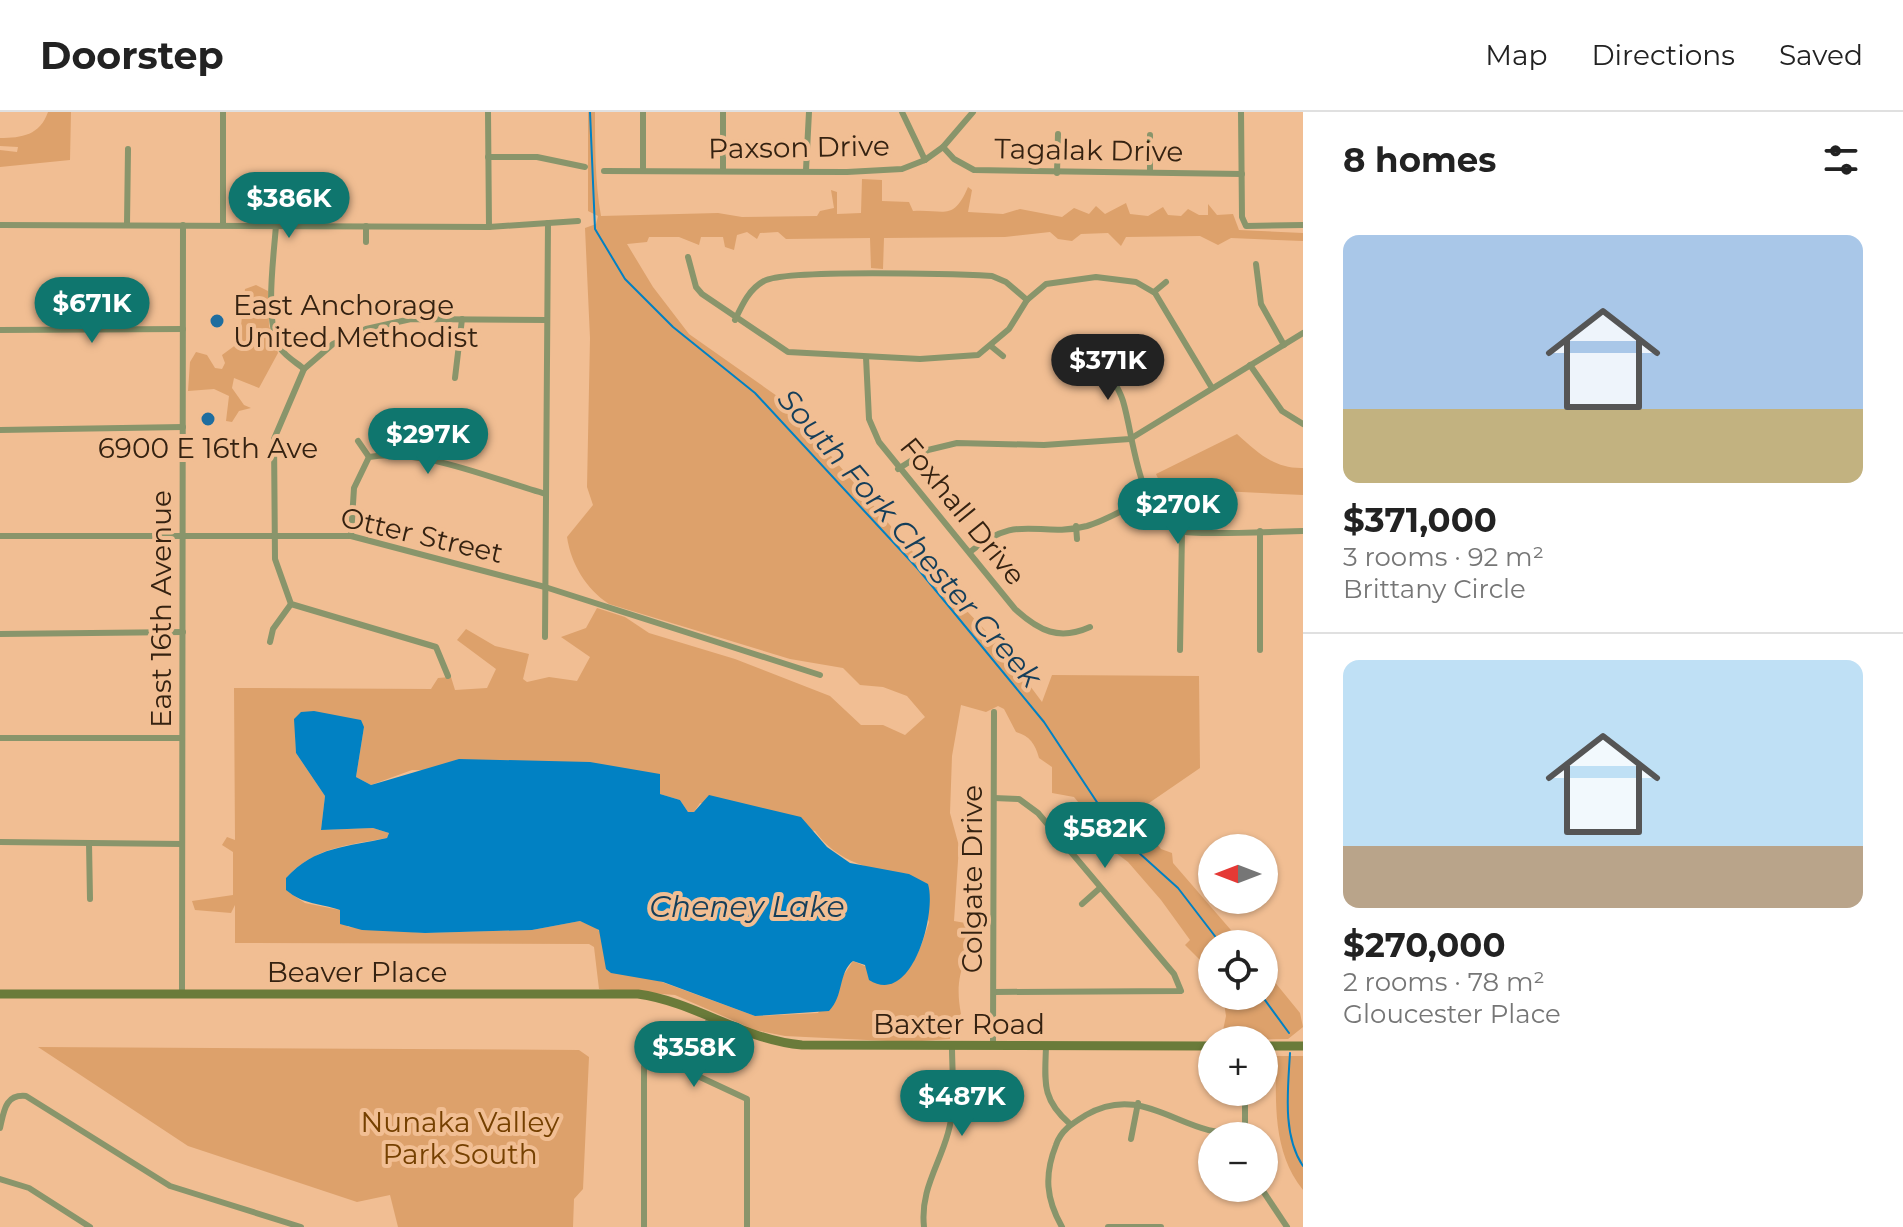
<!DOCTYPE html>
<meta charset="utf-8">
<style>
:root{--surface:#fff;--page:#f6f6f6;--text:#222;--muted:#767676;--line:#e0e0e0;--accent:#0f766e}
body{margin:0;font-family:Montserrat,sans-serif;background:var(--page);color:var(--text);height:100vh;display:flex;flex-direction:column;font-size:30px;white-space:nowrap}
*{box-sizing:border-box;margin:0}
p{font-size:26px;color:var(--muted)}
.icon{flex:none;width:44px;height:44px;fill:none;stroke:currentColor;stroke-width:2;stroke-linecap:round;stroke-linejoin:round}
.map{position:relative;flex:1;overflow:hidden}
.panel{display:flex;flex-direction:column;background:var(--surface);width:600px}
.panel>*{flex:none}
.needle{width:52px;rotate:270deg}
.buttons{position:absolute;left:1198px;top:722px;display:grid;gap:16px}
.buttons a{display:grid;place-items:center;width:80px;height:80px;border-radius:50%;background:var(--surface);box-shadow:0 2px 6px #0004;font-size:40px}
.price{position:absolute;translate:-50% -68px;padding:0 18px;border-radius:28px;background:var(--accent);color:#fff;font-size:26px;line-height:52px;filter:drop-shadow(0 2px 4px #0008)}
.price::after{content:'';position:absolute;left:50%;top:48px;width:24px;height:18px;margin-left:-12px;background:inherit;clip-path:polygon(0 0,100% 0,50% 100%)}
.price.current{background:#222;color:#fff}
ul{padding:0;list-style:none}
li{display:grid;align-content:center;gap:16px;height:424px;padding:0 40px}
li+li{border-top:2px solid var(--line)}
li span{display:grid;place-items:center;height:248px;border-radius:16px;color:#555}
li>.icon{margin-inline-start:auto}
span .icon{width:144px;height:144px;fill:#fffc;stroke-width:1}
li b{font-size:34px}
h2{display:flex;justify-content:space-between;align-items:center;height:96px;padding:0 40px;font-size:34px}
header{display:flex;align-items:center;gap:48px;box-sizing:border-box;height:112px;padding:0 40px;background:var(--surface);border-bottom:2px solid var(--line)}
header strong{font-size:38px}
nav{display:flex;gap:44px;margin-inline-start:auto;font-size:28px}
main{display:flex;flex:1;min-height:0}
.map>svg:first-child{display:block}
</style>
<header>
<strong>Doorstep</strong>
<nav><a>Map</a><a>Directions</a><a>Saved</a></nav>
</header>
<main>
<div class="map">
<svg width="1303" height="1115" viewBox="0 0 1303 1115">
<rect width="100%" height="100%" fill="#f1be93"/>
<!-- green -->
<g fill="#dda16b" fill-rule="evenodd">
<path d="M 48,0 L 71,0 L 70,48 L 0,55 L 0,38 L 17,40 L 18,35 L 0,34 L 0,26 C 22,26 40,23 48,0 Z"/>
<path d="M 588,0 L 595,0 C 595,34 595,70 601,104 L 718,101 L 742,105 L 817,104 L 820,99 L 834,96 L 831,78 L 837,80 L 837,102 L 861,101 L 862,67 L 882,68 L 882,89 L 909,90 L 913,99 C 945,97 953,110 968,75 L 972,78 L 968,100 L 1003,102 L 1020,97 L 1062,105 L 1074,96 L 1089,102 L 1096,94 L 1105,102 L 1126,91 L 1130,102 L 1148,104 L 1163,95 L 1168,103 L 1181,104 L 1188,97 L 1199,103 L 1208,103 L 1208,92 L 1217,103 L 1233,102 L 1239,118 L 1303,121 L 1303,129 L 1231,126 L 1218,133 L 1200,124 L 1126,125 L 1121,134 L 1108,121 L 1081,122 L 1072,129 L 1058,127 L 1050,120 L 1005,125 L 884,126 L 883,157 L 871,156 L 870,126 L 786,127 L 778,120 L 760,121 L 757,127 L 747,120 L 737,123 L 734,138 L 725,135 L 723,125 L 701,125 L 699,133 L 679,125 L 649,125 L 647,130 L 627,132 L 653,175 L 689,222 L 777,284 L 803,311 L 930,460 L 1001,535 L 1042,590 L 1052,563 L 1199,564 L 1200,656 L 1133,702 L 1161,737 L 1172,741 L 1173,751 L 1243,832 L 1212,832 L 1212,860 L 1185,833 L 1190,828 L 1161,788 L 1128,750 L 1112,738 L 1101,718 L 1074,685 L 1052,681 L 1052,655 L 1039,646 C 1035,632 1030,624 1016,620 L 1004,597 L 998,594 L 986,600 L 961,593 L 952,644 L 950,701 L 959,734 L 954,809 L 977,813 C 967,849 953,861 961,902 L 953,908 L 950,927 L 908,930 L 785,924 L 755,918 L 675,883 L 599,877 L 594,835 L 589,832 L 235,831 L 235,793 L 231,801 L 195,798 L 192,789 L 233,783 L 233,740 L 222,733 L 227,725 L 235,728 L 234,576 L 431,577 L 438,566 L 451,565 L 455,578 L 487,576 L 496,557 L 457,528 L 466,517 L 495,534 L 529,542 L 523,567 L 527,570 L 549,565 L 577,569 L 590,545 L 561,525 L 586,516 L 597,496 L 625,505 L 649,521 L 735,547 L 830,584 L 861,613 L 883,613 L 905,623 L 925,605 L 907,584 L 883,575 L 860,573 L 843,556 L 790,547 L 609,492 C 586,477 571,452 567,425 L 593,393 L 587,375 L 590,226 L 585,116 L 596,112 L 598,104 L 588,99 ZM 295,607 L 364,615 L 356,665 L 371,673 L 412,658 L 660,662 L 660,682 L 680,688 L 688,700 L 694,700 L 700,691 L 815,719 C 837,750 872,759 909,762 L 929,810 C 921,834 917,851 898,868 L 853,849 L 818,901 L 755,904 L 651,866 L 595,815 L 580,809 L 532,818 L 425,821 L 348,815 L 340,798 L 305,791 L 290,781 L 286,766 C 314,735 349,733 387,726 L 389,721 L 373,716 L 321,718 L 325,684 L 296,641 Z"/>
<polygon points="256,173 268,179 269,214 278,241 259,276 234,266 232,276 244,293 251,296 239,299 232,310 226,309 229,284 214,277 188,279 190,250 196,240 207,243 215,256 222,257 225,251 222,243 237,232 240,223 245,177"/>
<path d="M 1237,322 C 1257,340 1274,357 1303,356 L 1303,383 L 1180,377 L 1168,388 L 1156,362 Z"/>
<polygon points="1264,857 1300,901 1303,915 1288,927 1235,928 1222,923 1226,904 1223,884 1264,884"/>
<polygon points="38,935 579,938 589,945 583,1077 574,1087 573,1115 398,1115 390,1083 357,1090 188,1034"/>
<path d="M 1276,944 L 1303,944 L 1303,1078 C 1272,1039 1276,991 1276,944 Z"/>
</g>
<!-- water -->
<path fill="#0181c3" d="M 314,599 L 361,608 L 364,615 L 356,665 L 371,673 L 459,647 L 590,650 L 660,662 L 660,682 L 680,688 L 688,700 L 694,700 L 709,683 L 801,705 L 827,735 L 850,751 L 909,762 L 928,772 C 937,801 912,896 869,868 L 865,853 L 853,849 C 838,861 844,884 829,899 L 755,904 L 663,870 L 611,861 L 606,857 L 599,818 L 580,809 L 532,818 L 425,821 L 362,818 L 340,812 L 340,798 C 319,791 304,793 286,778 L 286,766 C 315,734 348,735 387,726 L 389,721 L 373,716 L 321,718 L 325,684 L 296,641 L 294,607 L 301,600 Z"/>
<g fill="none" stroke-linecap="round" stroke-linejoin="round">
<!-- stream -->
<g stroke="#0181c3" stroke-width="2">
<polyline points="590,0 595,117 625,167 673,215 755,281 918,457 1044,610 1118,722 1178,776 1221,832"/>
<polyline points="1262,884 1289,921"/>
<path d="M 1290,941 C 1288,977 1282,1023 1303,1054"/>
</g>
<!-- street -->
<g stroke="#89956b" stroke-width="6">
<polyline points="223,0 223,113"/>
<polyline points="488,0 489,115"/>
<polyline points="643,0 643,59"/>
<polyline points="723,0 723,58"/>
<polyline points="902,0 925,48"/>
<polyline points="1241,0 1242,105 1246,114 1303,113"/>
<polyline points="1150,23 1150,60"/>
<polyline points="943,35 954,47 974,58 1242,62"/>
<polyline points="488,45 537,45 585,55"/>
<polyline points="806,58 809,0"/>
<polyline points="604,59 847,60 902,57 925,48 943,35 973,0"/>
<polyline points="1057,61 1058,22"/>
<polyline points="127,112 128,37"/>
<polyline points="0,113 489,115 578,109"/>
<path d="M 276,113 C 274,144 264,209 280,236 C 285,244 297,251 304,257"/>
<polyline points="366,114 366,130"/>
<polyline points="688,145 696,175 702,182 788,240 920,247 978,243 1009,217 1027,188 1046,172 1096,165 1136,170 1155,181 1212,276"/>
<polyline points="1256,152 1261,192 1284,233"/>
<polyline points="1154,180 1166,170"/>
<path d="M 735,208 C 742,193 749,177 764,169 C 785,157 957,162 992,164 L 1006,170 L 1027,188"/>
<polyline points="0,218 183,217"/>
<polyline points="992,235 1003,244"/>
<path d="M 866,245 L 869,307 L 879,330 L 1015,497 C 1039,519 1059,529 1090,515"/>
<path d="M 1097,247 C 1108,260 1118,273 1123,289 C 1135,329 1136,399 1181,419 C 1192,424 1284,419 1303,419"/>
<polyline points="1250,253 1282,299 1303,312"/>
<polyline points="455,266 462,207"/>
<polyline points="0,318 183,315"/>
<polyline points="358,329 369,345"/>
<polyline points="898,357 928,338 957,331 1044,333 1130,327 1303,221"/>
<polyline points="1076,414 1077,427"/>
<polyline points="0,424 351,424 545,475 820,563"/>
<path d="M 351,424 L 354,376 L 369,345 C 420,335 495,368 546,382"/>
<path d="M 970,440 C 1020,399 1037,427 1087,414 C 1108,408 1129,394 1150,385"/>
<polyline points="0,522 183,520"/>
<polyline points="545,525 548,111"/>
<polyline points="270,530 273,517 291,492"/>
<polyline points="1180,538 1182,420"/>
<polyline points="1260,538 1260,419"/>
<polyline points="448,564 436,535 291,492 275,447 274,327 304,257 333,232 366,217 411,207 547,208"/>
<polyline points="0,626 182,626"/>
<polyline points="994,686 1019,687 1038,701 1174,862 1181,879 994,880"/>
<polyline points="0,730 182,732"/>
<polyline points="89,731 90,787"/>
<polyline points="1082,792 1100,776"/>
<polyline points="182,882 183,113"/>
<polyline points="993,933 994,600"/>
<path d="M 1046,934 C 1045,970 1041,987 1070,1012"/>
<polyline points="688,958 710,905"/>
<polyline points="1245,980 1245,1020"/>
<path d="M 0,1016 C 4,999 5,982 26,984 L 170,1074 L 301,1115"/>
<polyline points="1131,1027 1138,991"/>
<polyline points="0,1067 29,1076 90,1115"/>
<polyline points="1261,1076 1287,1115"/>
<polyline points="644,1115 644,955 647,946 657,945 747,987 747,1115"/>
<path d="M 924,1115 C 920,1078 939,1054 948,1021 C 956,994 952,962 952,934"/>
<path d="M 1062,1115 C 1046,1087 1044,1063 1056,1033 C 1061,1018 1073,1011 1086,1003 C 1147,968 1185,1030 1245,1020"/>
<polyline points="1108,1115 1161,1115"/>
</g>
<!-- secondary -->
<g stroke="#6a7b3a" stroke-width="9">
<path d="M 0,882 L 638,882 C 696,890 743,928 802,933 L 1212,934"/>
<polyline points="1264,934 1303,934"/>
</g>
</g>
<!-- markers -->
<g fill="#1e6d9f" stroke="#f1be93" stroke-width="3">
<circle cx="217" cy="209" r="8"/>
<circle cx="208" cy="307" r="8"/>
</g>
<g text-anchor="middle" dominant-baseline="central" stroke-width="8" stroke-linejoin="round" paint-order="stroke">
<!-- street labels -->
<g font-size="28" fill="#352211" stroke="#f1be93">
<text transform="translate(799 35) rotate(-1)">Paxson Drive</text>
<text transform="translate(1089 38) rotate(1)">Tagalak Drive</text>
<text transform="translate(963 399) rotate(51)">Foxhall Drive</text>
<text transform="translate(422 423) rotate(13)">Otter Street</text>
<text transform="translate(161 497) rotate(-90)">East 16th Avenue</text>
<text transform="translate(972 767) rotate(-90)">Colgate Drive</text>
<text x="357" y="860">Beaver Place</text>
<text x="959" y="912">Baxter Road</text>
</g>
<!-- poi labels -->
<g font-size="28" fill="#352211" stroke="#f1be93" text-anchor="start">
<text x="233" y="193">East Anchorage<tspan x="233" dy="32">United Methodist</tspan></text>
<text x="208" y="336" text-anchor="middle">6900 E 16th Ave</text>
</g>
<!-- park labels -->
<g font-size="28" fill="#754000" stroke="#f1be93">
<text x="460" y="1010">Nunaka Valley<tspan x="460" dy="32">Park South</tspan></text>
</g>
<!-- water labels -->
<g font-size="30" font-style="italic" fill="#143e5a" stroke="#f1be93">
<text transform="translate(910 426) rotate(49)">South Fork Chester Creek</text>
<text x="747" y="794">Cheney Lake</text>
</g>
</g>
</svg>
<div class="buttons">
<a><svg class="needle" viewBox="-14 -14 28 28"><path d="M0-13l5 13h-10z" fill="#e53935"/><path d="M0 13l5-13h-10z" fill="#767676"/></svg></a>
<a><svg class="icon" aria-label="locate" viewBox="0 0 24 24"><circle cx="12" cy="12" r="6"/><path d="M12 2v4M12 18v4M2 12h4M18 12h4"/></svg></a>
<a>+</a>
<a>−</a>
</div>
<b class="price" style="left:289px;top:128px">$386K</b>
<b class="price" style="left:92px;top:233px">$671K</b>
<b class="price current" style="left:1108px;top:290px">$371K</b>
<b class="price" style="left:428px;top:364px">$297K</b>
<b class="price" style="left:1178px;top:434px">$270K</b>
<b class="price" style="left:1105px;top:758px">$582K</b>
<b class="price" style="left:694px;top:977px">$358K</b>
<b class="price" style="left:962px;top:1026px">$487K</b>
</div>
<section class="panel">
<h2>8 homes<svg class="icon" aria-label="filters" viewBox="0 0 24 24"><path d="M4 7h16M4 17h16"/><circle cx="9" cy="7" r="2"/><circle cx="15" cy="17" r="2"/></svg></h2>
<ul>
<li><span style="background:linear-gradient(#a9c7e8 70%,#c2b280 0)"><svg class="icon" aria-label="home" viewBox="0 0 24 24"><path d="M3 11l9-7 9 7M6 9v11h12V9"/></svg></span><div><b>$371,000</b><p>3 rooms · 92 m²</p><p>Brittany Circle</p></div></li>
<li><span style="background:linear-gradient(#bfe0f5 75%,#b9a48a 0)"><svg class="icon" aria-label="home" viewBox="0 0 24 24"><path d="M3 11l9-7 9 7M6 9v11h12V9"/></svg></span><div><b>$270,000</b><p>2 rooms · 78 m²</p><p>Gloucester Place</p></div></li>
</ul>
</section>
</main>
